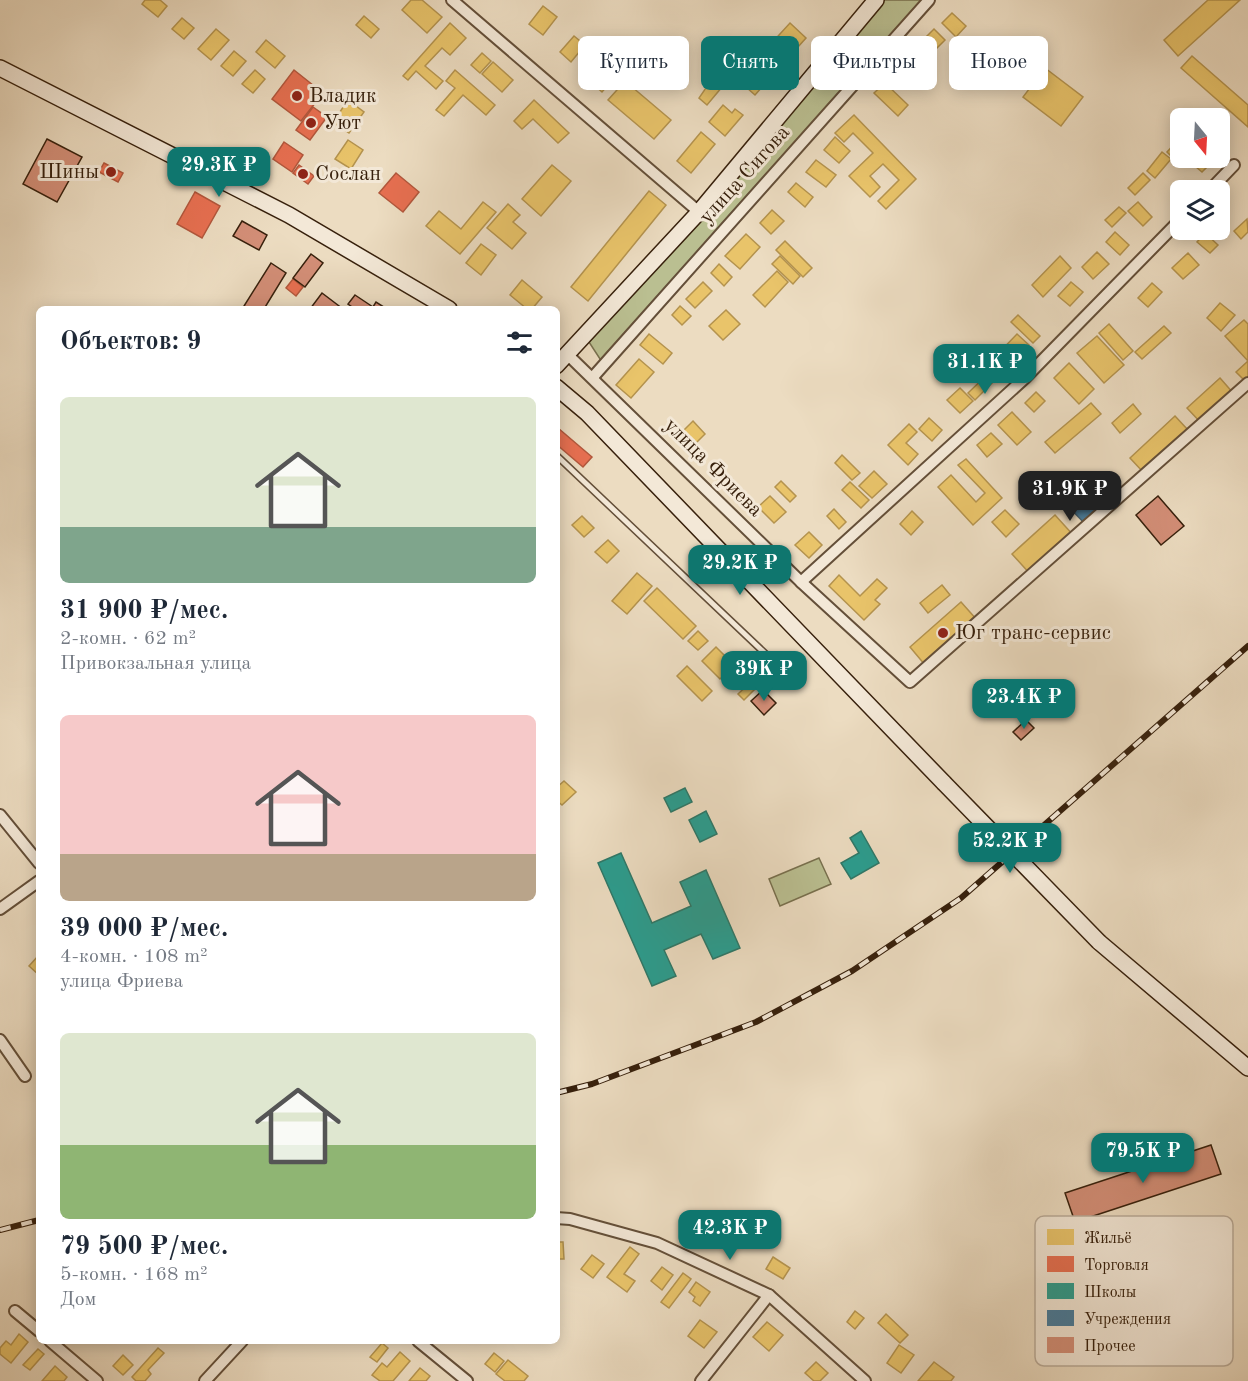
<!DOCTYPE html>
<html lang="ru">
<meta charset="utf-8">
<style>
:root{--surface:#fff;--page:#f2f2f3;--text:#1f2937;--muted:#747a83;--accent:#0f766e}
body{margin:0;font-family:"Old Standard TT",serif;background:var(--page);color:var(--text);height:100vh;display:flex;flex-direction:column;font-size:22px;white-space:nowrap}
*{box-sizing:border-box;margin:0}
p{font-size:20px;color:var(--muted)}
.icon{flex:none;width:33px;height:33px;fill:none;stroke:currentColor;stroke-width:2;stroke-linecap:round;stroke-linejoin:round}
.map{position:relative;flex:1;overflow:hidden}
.details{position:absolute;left:36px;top:306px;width:524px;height:1038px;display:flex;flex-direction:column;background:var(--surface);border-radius:9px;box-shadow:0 3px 15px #0003}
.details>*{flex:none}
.banner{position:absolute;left:578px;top:36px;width:570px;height:54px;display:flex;gap:12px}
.needle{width:39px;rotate:162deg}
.buttons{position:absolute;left:1170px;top:108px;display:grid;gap:12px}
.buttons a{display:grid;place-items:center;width:60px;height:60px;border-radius:9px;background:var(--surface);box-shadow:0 3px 15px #0003;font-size:30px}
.price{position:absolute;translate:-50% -51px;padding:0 14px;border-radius:12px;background:var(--accent);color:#fff;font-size:20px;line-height:39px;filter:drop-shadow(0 2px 3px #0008)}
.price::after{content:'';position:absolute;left:50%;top:36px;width:18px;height:14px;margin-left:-9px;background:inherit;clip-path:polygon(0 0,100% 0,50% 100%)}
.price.on{background:#222;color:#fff}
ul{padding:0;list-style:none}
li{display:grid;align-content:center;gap:12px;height:318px;padding:0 24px}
li span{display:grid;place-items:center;height:186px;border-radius:9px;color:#555}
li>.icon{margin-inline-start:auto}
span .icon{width:108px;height:108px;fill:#fffc;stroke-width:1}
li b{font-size:26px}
h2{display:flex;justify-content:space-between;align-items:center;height:72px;padding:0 24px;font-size:26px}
.chip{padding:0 21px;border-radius:9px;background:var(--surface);box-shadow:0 3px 15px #0003;font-size:21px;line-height:54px}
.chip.on{background:var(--accent);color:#fff}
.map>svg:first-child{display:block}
</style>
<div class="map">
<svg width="1248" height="1381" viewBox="0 0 1248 1381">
<rect width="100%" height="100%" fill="#ecdcc1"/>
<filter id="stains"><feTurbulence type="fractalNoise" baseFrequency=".00333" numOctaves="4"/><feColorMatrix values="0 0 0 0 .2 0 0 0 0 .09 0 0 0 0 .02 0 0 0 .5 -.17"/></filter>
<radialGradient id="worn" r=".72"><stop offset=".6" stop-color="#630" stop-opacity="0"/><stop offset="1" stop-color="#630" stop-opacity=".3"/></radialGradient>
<!-- green -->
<g fill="#babf91" stroke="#78704e" stroke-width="1.5">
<polygon points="884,0 922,0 602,362 589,342"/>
<polygon points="819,858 831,884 780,906 769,879"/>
</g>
<!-- homes -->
<g fill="#e9c46a" stroke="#b4934e" stroke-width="1.5">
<polygon points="145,0 160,0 167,6 158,17 142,4"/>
<polygon points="411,0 422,0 442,17 427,33 402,10"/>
<polygon points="1208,0 1240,0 1178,56 1164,40"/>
<polygon points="543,6 557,17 543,35 529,24"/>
<polygon points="952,13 966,26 956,37 942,23"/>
<polygon points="364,16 379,29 371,38 356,25"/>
<polygon points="182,18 194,28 184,39 172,29"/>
<polygon points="450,23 466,38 450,55 442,48 425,66 443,81 436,89 416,71 408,80 403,76"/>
<polygon points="790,23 806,38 755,95 738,80"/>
<polygon points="216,29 229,40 211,60 198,49"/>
<polygon points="934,29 945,40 933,52 922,41"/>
<polygon points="574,36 585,45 571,62 560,52"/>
<polygon points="266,40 285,56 275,68 256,52"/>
<polygon points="234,51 246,61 233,76 221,66"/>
<polygon points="482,53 491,61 480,73 471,65"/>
<polygon points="1192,56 1248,105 1248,127 1181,68"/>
<polygon points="493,62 513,80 502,92 482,74"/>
<polygon points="900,63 913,77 904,87 891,73"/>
<polygon points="595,64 613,79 602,92 584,76"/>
<polygon points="1045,68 1083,97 1061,126 1023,97"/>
<polygon points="255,70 265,79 253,93 242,84"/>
<polygon points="455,70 495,105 486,115 463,95 444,116 436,110 455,88 446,81"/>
<polygon points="712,79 722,87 707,105 699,98"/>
<polygon points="625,81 671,120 654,139 608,100"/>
<polygon points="885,83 908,105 898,116 874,93"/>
<polygon points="348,100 364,112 349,133 333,122"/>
<polygon points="534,100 569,133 558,143 533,119 522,129 514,121"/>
<polygon points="723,105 732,113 735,109 743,115 725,136 709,122"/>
<polygon points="854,115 916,179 886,209 878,201 899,180 883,164 870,176 880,187 870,197 849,176 873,153 853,133 844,142 835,133"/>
<polygon points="701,132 715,144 691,173 677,161"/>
<polygon points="835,137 850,151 839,163 824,150"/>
<polygon points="1180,138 1180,153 1174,159 1167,152"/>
<polygon points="348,140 363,150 351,169 335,159"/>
<polygon points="1162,152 1171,159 1155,178 1147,171"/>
<polygon points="1192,158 1204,158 1211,163 1202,172 1189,161"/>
<polygon points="816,160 836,175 826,187 806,172"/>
<polygon points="552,165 571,181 541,216 522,199"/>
<polygon points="1143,173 1150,180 1135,195 1128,188"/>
<polygon points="796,183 813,197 805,207 788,192"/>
<polygon points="649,191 666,205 588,301 571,287"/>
<polygon points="483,202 496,212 460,254 426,226 439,211 461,229"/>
<polygon points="1138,202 1152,217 1143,226 1128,211"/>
<polygon points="508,204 520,215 513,222 526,233 512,249 487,228"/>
<polygon points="1119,207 1126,213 1112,227 1105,220"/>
<polygon points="772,210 784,221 771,234 760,223"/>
<polygon points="1247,219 1248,232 1241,239 1234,231"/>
<polygon points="1115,232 1129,245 1120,255 1106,242"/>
<polygon points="1205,233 1218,245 1210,253 1197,242"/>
<polygon points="746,234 760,247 740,269 725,256"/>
<polygon points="785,241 812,268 803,277 776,250"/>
<polygon points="481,244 496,255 481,275 466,263"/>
<polygon points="1097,252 1109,264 1093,279 1082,267"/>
<polygon points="1188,253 1199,265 1183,279 1172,268"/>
<polygon points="780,256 800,276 793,284 772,264"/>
<polygon points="1060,256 1071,268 1043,297 1032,285"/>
<polygon points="719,264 732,277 724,286 711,273"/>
<polygon points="777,271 788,282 765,307 753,295"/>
<polygon points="522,280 542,297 532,309 527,309 510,295"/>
<polygon points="703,282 712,291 695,308 686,299"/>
<polygon points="1071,282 1083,292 1070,306 1058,296"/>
<polygon points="1152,283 1162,292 1148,307 1138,298"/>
<polygon points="1220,303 1235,315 1221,331 1207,318"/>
<polygon points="680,306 691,316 682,325 672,315"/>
<polygon points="726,310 740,324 723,340 709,326"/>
<polygon points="1018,315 1040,336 1033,343 1011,322"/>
<polygon points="1244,320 1248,324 1248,382 1247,383 1236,372 1248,361 1225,336"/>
<polygon points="1109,324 1133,351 1123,360 1099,333"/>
<polygon points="1164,326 1171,333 1142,359 1135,352"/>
<polygon points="649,334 672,353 663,364 640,345"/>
<polygon points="1017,334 1029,345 1002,374 990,362"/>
<polygon points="1097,336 1124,365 1104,383 1077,353"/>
<polygon points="639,359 654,372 631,398 616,385"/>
<polygon points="1069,363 1094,389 1079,404 1054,378"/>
<polygon points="992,370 998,377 975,400 968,393"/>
<polygon points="1220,378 1234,394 1202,424 1187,408"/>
<polygon points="960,388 973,401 960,413 947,400"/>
<polygon points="1036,392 1045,401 1034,412 1025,403"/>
<polygon points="1091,403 1101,414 1055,453 1045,442"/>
<polygon points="1133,404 1141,414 1120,433 1112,423"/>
<polygon points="1012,412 1031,432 1017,445 998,425"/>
<polygon points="1175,416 1188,430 1143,472 1130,458"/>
<polygon points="929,418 942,430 932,441 919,429"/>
<polygon points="693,421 705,434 690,449 678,436"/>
<polygon points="909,424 917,432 906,443 918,454 908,465 888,445"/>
<polygon points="991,433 1002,444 987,457 977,445"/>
<polygon points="842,455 860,473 852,480 835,463"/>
<polygon points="966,459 1002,498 973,525 938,487 951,475 976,502 985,493 958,465"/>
<polygon points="874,471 887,484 872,498 859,486"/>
<polygon points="781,481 796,496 790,502 775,487"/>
<polygon points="850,482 869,500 861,508 842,490"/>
<polygon points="770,496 786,512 774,523 758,507"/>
<polygon points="834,509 846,522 839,529 827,516"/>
<polygon points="1005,510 1019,524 1006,537 992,522"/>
<polygon points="912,511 923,522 911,535 900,524"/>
<polygon points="1055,515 1074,536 1031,575 1012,554"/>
<polygon points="582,516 594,528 584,537 572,525"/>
<polygon points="809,532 822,545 809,558 795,545"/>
<polygon points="608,540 619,551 607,563 595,552"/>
<polygon points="637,573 652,586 627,614 612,601"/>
<polygon points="839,575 860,596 877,579 887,588 875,600 880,604 864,620 829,586"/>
<polygon points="942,585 950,595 928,613 920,603"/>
<polygon points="657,588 696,626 683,639 644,601"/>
<polygon points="961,602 977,620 925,665 910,647"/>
<polygon points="698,631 708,641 698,650 688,641"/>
<polygon points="716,647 734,665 720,679 702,661"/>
<polygon points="687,666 712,691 702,701 677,676"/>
<polygon points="753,680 759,685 744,700 738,694"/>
<polygon points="564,781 576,792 562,805 556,800 556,788"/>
<polygon points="39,955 39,975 29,966"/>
<polygon points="556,1242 563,1242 564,1259 556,1259"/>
<polygon points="630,1247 639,1254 624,1274 635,1281 627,1292 607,1277"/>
<polygon points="592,1255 604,1264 593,1278 581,1269"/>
<polygon points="773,1257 790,1268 783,1279 766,1269"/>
<polygon points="662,1267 673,1275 662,1290 651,1281"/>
<polygon points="683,1273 691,1279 669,1308 661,1302"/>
<polygon points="696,1282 710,1292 700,1306 693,1301 695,1297 689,1292"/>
<polygon points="855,1311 864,1318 855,1329 847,1322"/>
<polygon points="886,1314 908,1335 900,1343 878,1323"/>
<polygon points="700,1320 717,1332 704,1348 688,1336"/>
<polygon points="767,1322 783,1335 769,1351 753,1337"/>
<polygon points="19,1334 28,1342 11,1363 0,1354 0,1348 6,1341 11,1345"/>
<polygon points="382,1343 388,1348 377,1362 370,1357"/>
<polygon points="899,1345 914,1355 901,1373 887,1363"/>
<polygon points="158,1348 164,1353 148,1370 151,1374 145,1381 136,1381 132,1377"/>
<polygon points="38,1349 44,1354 30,1370 23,1365"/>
<polygon points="400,1352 410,1361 393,1381 380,1381 372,1375 382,1363 387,1367"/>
<polygon points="494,1353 504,1361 495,1372 485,1364"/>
<polygon points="123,1355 133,1365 123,1375 113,1366"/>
<polygon points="508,1360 528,1376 524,1381 505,1381 496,1374"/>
<polygon points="816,1362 828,1373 820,1381 814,1381 805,1373"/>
<polygon points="934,1362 954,1377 951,1381 918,1381"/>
<polygon points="55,1366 67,1377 64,1381 42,1381"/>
<polygon points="420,1368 430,1376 426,1381 409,1381"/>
</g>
<!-- shops -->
<g fill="#e76f51" stroke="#b2573c" stroke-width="1.5">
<polygon points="294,70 323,93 301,121 272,99"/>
<polygon points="313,107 327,117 310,140 296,130"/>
<polygon points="284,142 303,155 292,172 273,159"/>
<polygon points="104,163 123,173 118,182 99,172"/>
<polygon points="299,165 314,176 308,184 293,173"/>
<polygon points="396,173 419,192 403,212 379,193"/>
<polygon points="195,192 220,206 202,238 177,224"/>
<polygon points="293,279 303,287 296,296 286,288"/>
<polygon points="558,428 592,457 583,467 556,444"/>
</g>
<!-- schools -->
<g fill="#2a9d8f" stroke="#2e7868" stroke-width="1.5">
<polygon points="685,788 692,802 671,812 664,798"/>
<polygon points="706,811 717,834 700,842 689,820"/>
<polygon points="861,831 879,863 851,879 841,863 859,853 850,838"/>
<polygon points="621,853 652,923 691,906 680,882 706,870 740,948 713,959 701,934 664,950 676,976 652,986 598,863"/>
</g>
<!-- public -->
<polygon fill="#457b9d" stroke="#416072" stroke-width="1.5" points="1102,473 1122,495 1087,526 1067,505"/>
<!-- building -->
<g fill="#d38e77" stroke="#37200c" stroke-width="1.5">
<polygon points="47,139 82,157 57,202 23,184"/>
<polygon points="242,221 267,235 259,250 233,236"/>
<polygon points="311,254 323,263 305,287 293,278"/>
<polygon points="271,263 286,273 264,309 249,309 244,306"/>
<polygon points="322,293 343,309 310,309"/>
<polygon points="355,295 373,307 376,302 387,309 355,309 348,304"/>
<polygon points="1158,496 1184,526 1161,545 1136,515"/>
<polygon points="763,690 776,703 764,715 751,701"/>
<polygon points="1026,720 1034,728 1021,740 1013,732"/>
<polygon points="1211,1145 1221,1174 1075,1222 1065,1193"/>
</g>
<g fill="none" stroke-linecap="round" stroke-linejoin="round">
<!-- service casing -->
<g stroke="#644f39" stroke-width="8">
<polyline id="service" points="556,455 791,678"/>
</g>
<!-- minor casing -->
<g stroke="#644f39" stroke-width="14">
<g id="minor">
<polyline points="452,0 699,212"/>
<polyline points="1210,190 1234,165"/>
<polyline points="567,354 801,582 910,682 1248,383"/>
<polyline points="593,377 929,0"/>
<polyline points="801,582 1025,378 1180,220"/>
<polyline points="0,815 39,863"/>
<polyline points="0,909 39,881"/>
<polyline points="0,1040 25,1076"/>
<polyline points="556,1218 570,1219 657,1243 769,1295 865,1381"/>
<polyline points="15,1311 39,1331"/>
<polyline points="50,1341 97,1381"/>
<polyline points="418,1341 467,1381"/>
<polyline points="205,1381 242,1341"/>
<polyline points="701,1381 769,1295"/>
</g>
</g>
<!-- secondary casing -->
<g stroke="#37200c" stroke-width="18">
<g id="secondary">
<polyline points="0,68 289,215 449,309"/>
<polyline points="556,366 699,212 876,0"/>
<polyline points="556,387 587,413 944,783"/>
<polyline points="1099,942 1248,1068"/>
</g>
</g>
<!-- service -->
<use href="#service" stroke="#f3e8d7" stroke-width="5"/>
<!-- minor -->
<use href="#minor" stroke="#f3e8d7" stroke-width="10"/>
<!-- secondary -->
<use href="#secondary" stroke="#f3e8d7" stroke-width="15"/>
<!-- rail casing -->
<g stroke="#37200c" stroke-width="6">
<g id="rail">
<polyline points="556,1093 592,1084 756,1022 852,971 961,898 1248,646"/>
<polyline points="0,1230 39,1220"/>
</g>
</g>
<!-- rail -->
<use href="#rail" stroke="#f3e8d7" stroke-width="4" stroke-dasharray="11" stroke-linecap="butt"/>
<!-- secondary-bridge casing -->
<g stroke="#37200c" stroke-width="18" stroke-linecap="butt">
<polyline id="secondary-bridge" points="944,783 1099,942"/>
</g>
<!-- secondary-bridge -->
<use href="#secondary-bridge" stroke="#f3e8d7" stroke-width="15"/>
</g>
<!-- markers -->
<g fill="#8f2418" stroke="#f3e8d7" stroke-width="2">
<circle cx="297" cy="96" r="6"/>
<circle cx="311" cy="123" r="6"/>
<circle cx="111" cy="172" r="6"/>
<circle cx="303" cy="174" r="6"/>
<circle cx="943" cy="633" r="6"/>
</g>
<g text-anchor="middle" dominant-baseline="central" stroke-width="6" stroke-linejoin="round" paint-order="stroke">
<!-- poi labels -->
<g font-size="21" fill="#37200c" stroke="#f3e8d7" text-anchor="start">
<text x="309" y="96">Владик</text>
<text x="323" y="123">Уют</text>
<text x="99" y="172" text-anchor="end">Шины</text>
<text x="315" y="174">Сослан</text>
<text x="955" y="633">Юг транс-сервис</text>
</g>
<!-- street labels -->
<g font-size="21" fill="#37200c" stroke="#f3e8d7">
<text transform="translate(745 175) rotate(-48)">улица Сигова</text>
<text transform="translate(713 468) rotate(45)">улица Фриева</text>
</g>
</g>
<!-- legend -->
<rect x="1035" y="1216" width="198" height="150" rx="9" fill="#f3e8d7" stroke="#bbac9a" stroke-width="1.5"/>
<rect x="1047" y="1229" width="27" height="16" fill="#e9c46a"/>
<rect x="1047" y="1256" width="27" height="16" fill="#e76f51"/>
<rect x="1047" y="1283" width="27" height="16" fill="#2a9d8f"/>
<rect x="1047" y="1310" width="27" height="16" fill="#457b9d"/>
<rect x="1047" y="1337" width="27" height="16" fill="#d38e77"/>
<g font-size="16" fill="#37200c">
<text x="1084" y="1243">Жильё</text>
<text x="1084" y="1270">Торговля</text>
<text x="1084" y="1297">Школы</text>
<text x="1084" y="1324">Учреждения</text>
<text x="1084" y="1351">Прочее</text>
</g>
<rect width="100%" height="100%" filter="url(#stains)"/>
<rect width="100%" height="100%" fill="url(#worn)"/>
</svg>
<div class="buttons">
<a><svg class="needle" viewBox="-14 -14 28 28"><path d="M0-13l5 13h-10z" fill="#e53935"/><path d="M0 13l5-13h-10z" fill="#747a83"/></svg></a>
<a><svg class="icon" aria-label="layers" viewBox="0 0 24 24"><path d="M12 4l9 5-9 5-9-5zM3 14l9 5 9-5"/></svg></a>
</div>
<b class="price" style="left:219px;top:198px">29.3K ₽</b>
<b class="price" style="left:985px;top:395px">31.1K ₽</b>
<b class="price on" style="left:1070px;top:522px">31.9K ₽</b>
<b class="price" style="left:740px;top:596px">29.2K ₽</b>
<b class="price" style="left:764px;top:702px">39K ₽</b>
<b class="price" style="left:1024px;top:730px">23.4K ₽</b>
<b class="price" style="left:1010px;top:874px">52.2K ₽</b>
<b class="price" style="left:1143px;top:1184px">79.5K ₽</b>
<b class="price" style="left:730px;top:1261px">42.3K ₽</b>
<div class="banner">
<a class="chip">Купить</a>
<a class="chip on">Снять</a>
<a class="chip">Фильтры</a>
<a class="chip">Новое</a>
</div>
<section class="details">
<h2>Объектов: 9<svg class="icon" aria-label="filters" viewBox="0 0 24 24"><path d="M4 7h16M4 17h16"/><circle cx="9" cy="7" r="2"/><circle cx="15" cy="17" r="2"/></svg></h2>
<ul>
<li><span style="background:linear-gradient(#dfe7d0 70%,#7fa58c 0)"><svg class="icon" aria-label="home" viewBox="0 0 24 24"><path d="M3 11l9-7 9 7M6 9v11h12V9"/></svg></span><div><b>31 900 ₽/мес.</b><p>2-комн. · 62 m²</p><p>Привокзальная улица</p></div></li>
<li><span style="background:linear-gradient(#f6c9c9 75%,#b9a48a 0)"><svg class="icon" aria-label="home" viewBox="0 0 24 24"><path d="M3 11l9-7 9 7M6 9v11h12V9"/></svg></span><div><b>39 000 ₽/мес.</b><p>4-комн. · 108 m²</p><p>улица Фриева</p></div></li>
<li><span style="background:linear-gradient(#dfe7d0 60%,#8fb573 0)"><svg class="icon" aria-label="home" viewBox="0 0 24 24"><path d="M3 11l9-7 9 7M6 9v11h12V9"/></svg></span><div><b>79 500 ₽/мес.</b><p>5-комн. · 168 m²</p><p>Дом</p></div></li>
</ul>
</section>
</div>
